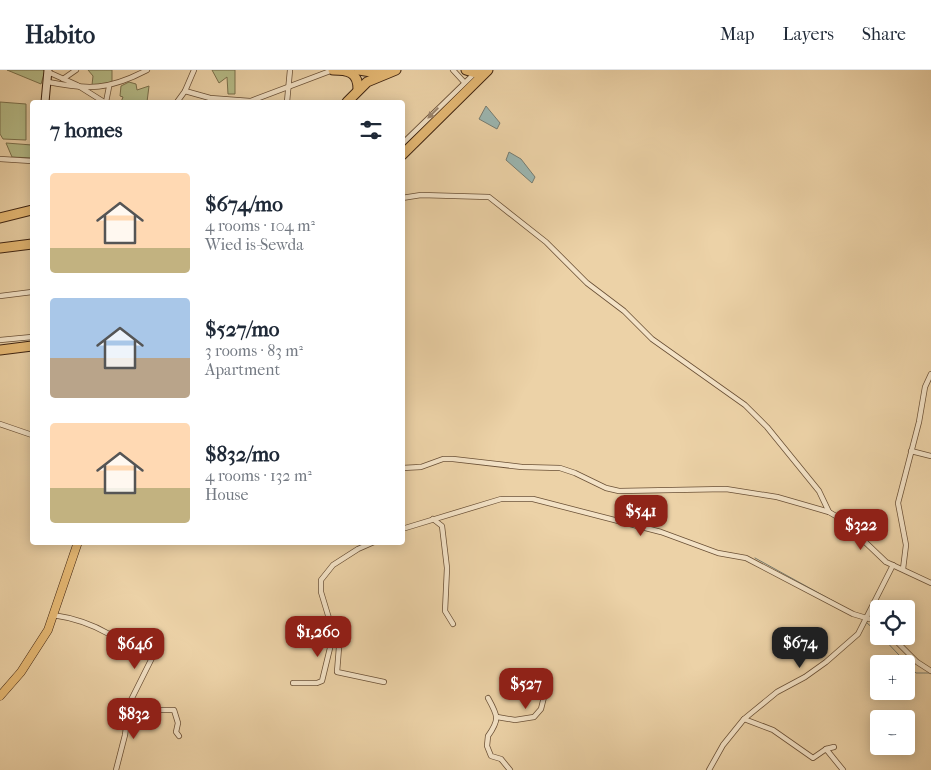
<!DOCTYPE html>
<meta charset="utf-8">
<style>
:root{--surface:#fff;--page:#f6f6f7;--text:#1f2937;--muted:#747a83;--line:#e0e1e3;--accent:#8f2418}
body{margin:0;font-family:"IM FELL French Canon",serif;background:var(--page);color:var(--text);height:100vh;display:flex;flex-direction:column;font-size:19px;white-space:nowrap}
*{box-sizing:border-box;margin:0}
p{font-size:16px;color:var(--muted)}
.icon{flex:none;width:28px;height:28px;fill:none;stroke:currentColor;stroke-width:2;stroke-linecap:round;stroke-linejoin:round}
.map{position:relative;flex:1;overflow:hidden}
.drawer{position:absolute;left:30px;top:30px;width:375px;height:445px;display:flex;flex-direction:column;background:var(--surface);border-radius:5px;box-shadow:0 2px 12px #0003}
.drawer>*{flex:none}
.controls{position:absolute;left:870px;top:530px;display:grid;gap:10px}
.controls a{display:grid;place-items:center;width:45px;height:45px;border-radius:5px;background:var(--surface);box-shadow:0 2px 12px #0003;font-size:25px}
.price{position:absolute;translate:-50% -42px;padding:0 11px;border-radius:10px;background:var(--accent);color:#fff;font-size:16px;line-height:32px;filter:drop-shadow(0 1px 2px #0008)}
.price::after{content:'';position:absolute;left:50%;top:30px;width:15px;height:11px;margin-left:-8px;background:inherit;clip-path:polygon(0 0,100% 0,50% 100%)}
.price.selected{background:#222;color:#fff}
ul{padding:0;list-style:none}
li{display:flex;align-items:center;gap:15px;height:125px;padding:0 20px}
li span{display:grid;place-items:center;flex:none;width:140px;height:100px;border-radius:5px;color:#555}
li>.icon{margin-inline-start:auto}
span .icon{width:60px;height:60px;fill:#fffc;stroke-width:1}
li b{font-size:21px}
h2{display:flex;justify-content:space-between;align-items:center;height:60px;padding:0 20px;font-size:21px}
header{display:flex;align-items:center;gap:30px;box-sizing:border-box;height:70px;padding:0 25px;background:var(--surface);border-bottom:1px solid var(--line)}
header strong{font-size:24px}
nav{display:flex;gap:28px;margin-inline-start:auto;font-size:18px}
.map>svg:first-child{display:block}
</style>
<header>
<strong>Habito</strong>
<nav><a>Map</a><a>Layers</a><a>Share</a></nav>
</header>
<div class="map">
<svg width="931" height="700" viewBox="0 0 931 700">
<rect width="100%" height="100%" fill="#ecd2a7"/>
<filter id="stains"><feTurbulence type="fractalNoise" baseFrequency=".004" numOctaves="4"/><feColorMatrix values="0 0 0 0 .2 0 0 0 0 .09 0 0 0 0 .02 0 0 0 .5 -.17"/></filter>
<radialGradient id="worn" r=".72"><stop offset=".6" stop-color="#630" stop-opacity="0"/><stop offset="1" stop-color="#630" stop-opacity=".3"/></radialGradient>
<!-- green -->
<g fill="#b6bc88" stroke="#7a704c">
<polygon points="7,0 43,0 45,1 41,14"/>
<polygon points="88,0 112,0 112,14 92,15 93,6"/>
<polygon points="212,0 235,0 235,24 228,24 227,7 219,13"/>
<polygon points="129,12 136,14 137,20 149,16 147,32 121,32 123,27 120,26 121,16"/>
<polygon points="0,32 26,34 26,70 3,69 0,64"/>
<polygon points="6,73 32,75 32,88 12,87"/>
</g>
<!-- water -->
<g fill="#9bb6b1" stroke="#767c71">
<polygon points="486,36 500,53 497,59 479,49"/>
<polygon points="509,82 521,89 535,107 532,113 506,90"/>
</g>
<g fill="none" stroke-linecap="round" stroke-linejoin="round">
<!-- stream -->
<g stroke="#767c71" stroke-width="1">
<polyline points="755,488 844,537"/>
<polyline points="866,552 879,564"/>
<polyline points="881,566 916,603 931,603"/>
</g>
<!-- street casing -->
<g stroke="#6a5036" stroke-width="6">
<g id="street">
<polyline points="453,0 464,12"/>
<polyline points="48,2 77,15 104,32"/>
<polyline points="63,9 76,0"/>
<path d="M 48,12 C 89,20 109,20 147,0"/>
<polyline points="185,21 210,28 250,31"/>
<polyline points="106,32 109,17"/>
<polyline points="177,32 185,21 194,0"/>
<polyline points="248,32 333,0"/>
<polyline points="287,32 290,0"/>
<polyline points="402,74 475,3"/>
<polyline points="0,89 32,91"/>
<polyline points="402,128 421,125 489,127 546,172 587,213 624,241 652,269 745,335 767,357 819,421 829,442"/>
<polyline points="0,226 32,222"/>
<polyline points="0,270 32,267"/>
<polyline points="0,354 32,365"/>
<polyline points="911,381 931,386"/>
<polyline points="402,398 421,397 443,389 453,389 522,397 560,398 575,403 606,418 619,421 726,419 777,427 829,442 841,449 886,492 931,513"/>
<polyline points="433,449 442,456 447,498 445,541 453,554"/>
<polyline points="402,459 501,429 533,429 661,462 718,483 746,488 853,544 873,550 879,555"/>
<polyline points="276,472 311,472"/>
<polyline points="374,472 358,479 333,495 321,510 321,522 331,555 340,565 337,602 384,612"/>
<polyline points="903,499 906,475 898,433 919,352 925,317 931,304"/>
<path d="M 53,545 C 74,548 90,553 109,564 L 121,562 L 152,579 L 153,586 L 129,634 L 150,640 L 174,640 L 178,653 L 176,662 L 179,666"/>
<polyline points="891,566 917,592 931,601"/>
<polyline points="293,613 317,613 322,611 331,574 339,562"/>
<path d="M 488,628 C 498,646 500,649 488,666 L 487,676 L 491,686 L 501,689 L 510,700"/>
<polyline points="497,647 515,650 534,647 541,639 546,619"/>
<polyline points="744,649 773,660 813,688 826,679 843,700"/>
<polyline points="826,679 834,677"/>
<polyline points="116,700 125,665 129,634"/>
<polyline points="709,700 723,675 744,649 777,622 805,607 826,592 858,564 893,495"/>
</g>
</g>
<!-- secondary casing -->
<g stroke="#3f2411" stroke-width="9">
<polyline id="secondary" points="45,32 48,0"/>
</g>
<!-- primary casing -->
<g stroke="#3f2411" stroke-width="9">
<polyline id="primary" points="0,626 21,602 48,560 78,472"/>
</g>
<!-- highway casing -->
<g stroke="#3f2411" stroke-width="11">
<g id="highway">
<path d="M 333,0 C 348,0 358,2 358,19"/>
<polyline points="359,0 383,4"/>
<polyline points="466,0 476,3 480,0"/>
<polyline points="347,32 367,12 396,0"/>
<polyline points="402,85 488,0"/>
<polyline points="0,148 32,140"/>
<polyline points="0,178 32,174"/>
<polyline points="0,280 32,276"/>
</g>
</g>
<!-- street -->
<use href="#street" stroke="#f3e2c6" stroke-width="4.5"/>
<!-- secondary -->
<use href="#secondary" stroke="#f3e2c6" stroke-width="7"/>
<!-- primary -->
<use href="#primary" stroke="#e6b974" stroke-width="8"/>
<!-- highway -->
<use href="#highway" stroke="#e6b974" stroke-width="9"/>
</g>
<!-- one-way arrows -->
<defs><path id="oneway-solid" d="M-6-.8H1V-3.2L6.5 0L1 3.2V.8H-6Z" transform="scale(1.25)"/></defs>
<use fill="#99836c" href="#oneway-solid" transform="translate(433 43) rotate(135)"/>
<rect width="100%" height="100%" filter="url(#stains)"/>
<rect width="100%" height="100%" fill="url(#worn)"/>
</svg>
<div class="controls">
<a><svg class="icon" aria-label="locate" viewBox="0 0 24 24"><circle cx="12" cy="12" r="6"/><path d="M12 2v4M12 18v4M2 12h4M18 12h4"/></svg></a>
<a>+</a>
<a>−</a>
</div>
<b class="price" style="left:641px;top:467px">$541</b>
<b class="price" style="left:861px;top:481px">$322</b>
<b class="price" style="left:318px;top:588px">$1,260</b>
<b class="price selected" style="left:800px;top:599px">$674</b>
<b class="price" style="left:135px;top:600px">$646</b>
<b class="price" style="left:526px;top:640px">$527</b>
<b class="price" style="left:134px;top:670px">$832</b>
<section class="drawer">
<h2>7 homes<svg class="icon" aria-label="filters" viewBox="0 0 24 24"><path d="M4 7h16M4 17h16"/><circle cx="9" cy="7" r="2"/><circle cx="15" cy="17" r="2"/></svg></h2>
<ul>
<li><span style="background:linear-gradient(#ffd9b3 75%,#c2b280 0)"><svg class="icon" aria-label="home" viewBox="0 0 24 24"><path d="M3 11l9-7 9 7M6 9v11h12V9"/></svg></span><div><b>$674/mo</b><p>4 rooms · 104 m²</p><p>Wied is-Sewda</p></div></li>
<li><span style="background:linear-gradient(#a9c7e8 60%,#b9a48a 0)"><svg class="icon" aria-label="home" viewBox="0 0 24 24"><path d="M3 11l9-7 9 7M6 9v11h12V9"/></svg></span><div><b>$527/mo</b><p>3 rooms · 83 m²</p><p>Apartment</p></div></li>
<li><span style="background:linear-gradient(#ffd9b3 65%,#c2b280 0)"><svg class="icon" aria-label="home" viewBox="0 0 24 24"><path d="M3 11l9-7 9 7M6 9v11h12V9"/></svg></span><div><b>$832/mo</b><p>4 rooms · 132 m²</p><p>House</p></div></li>
</ul>
</section>
</div>
